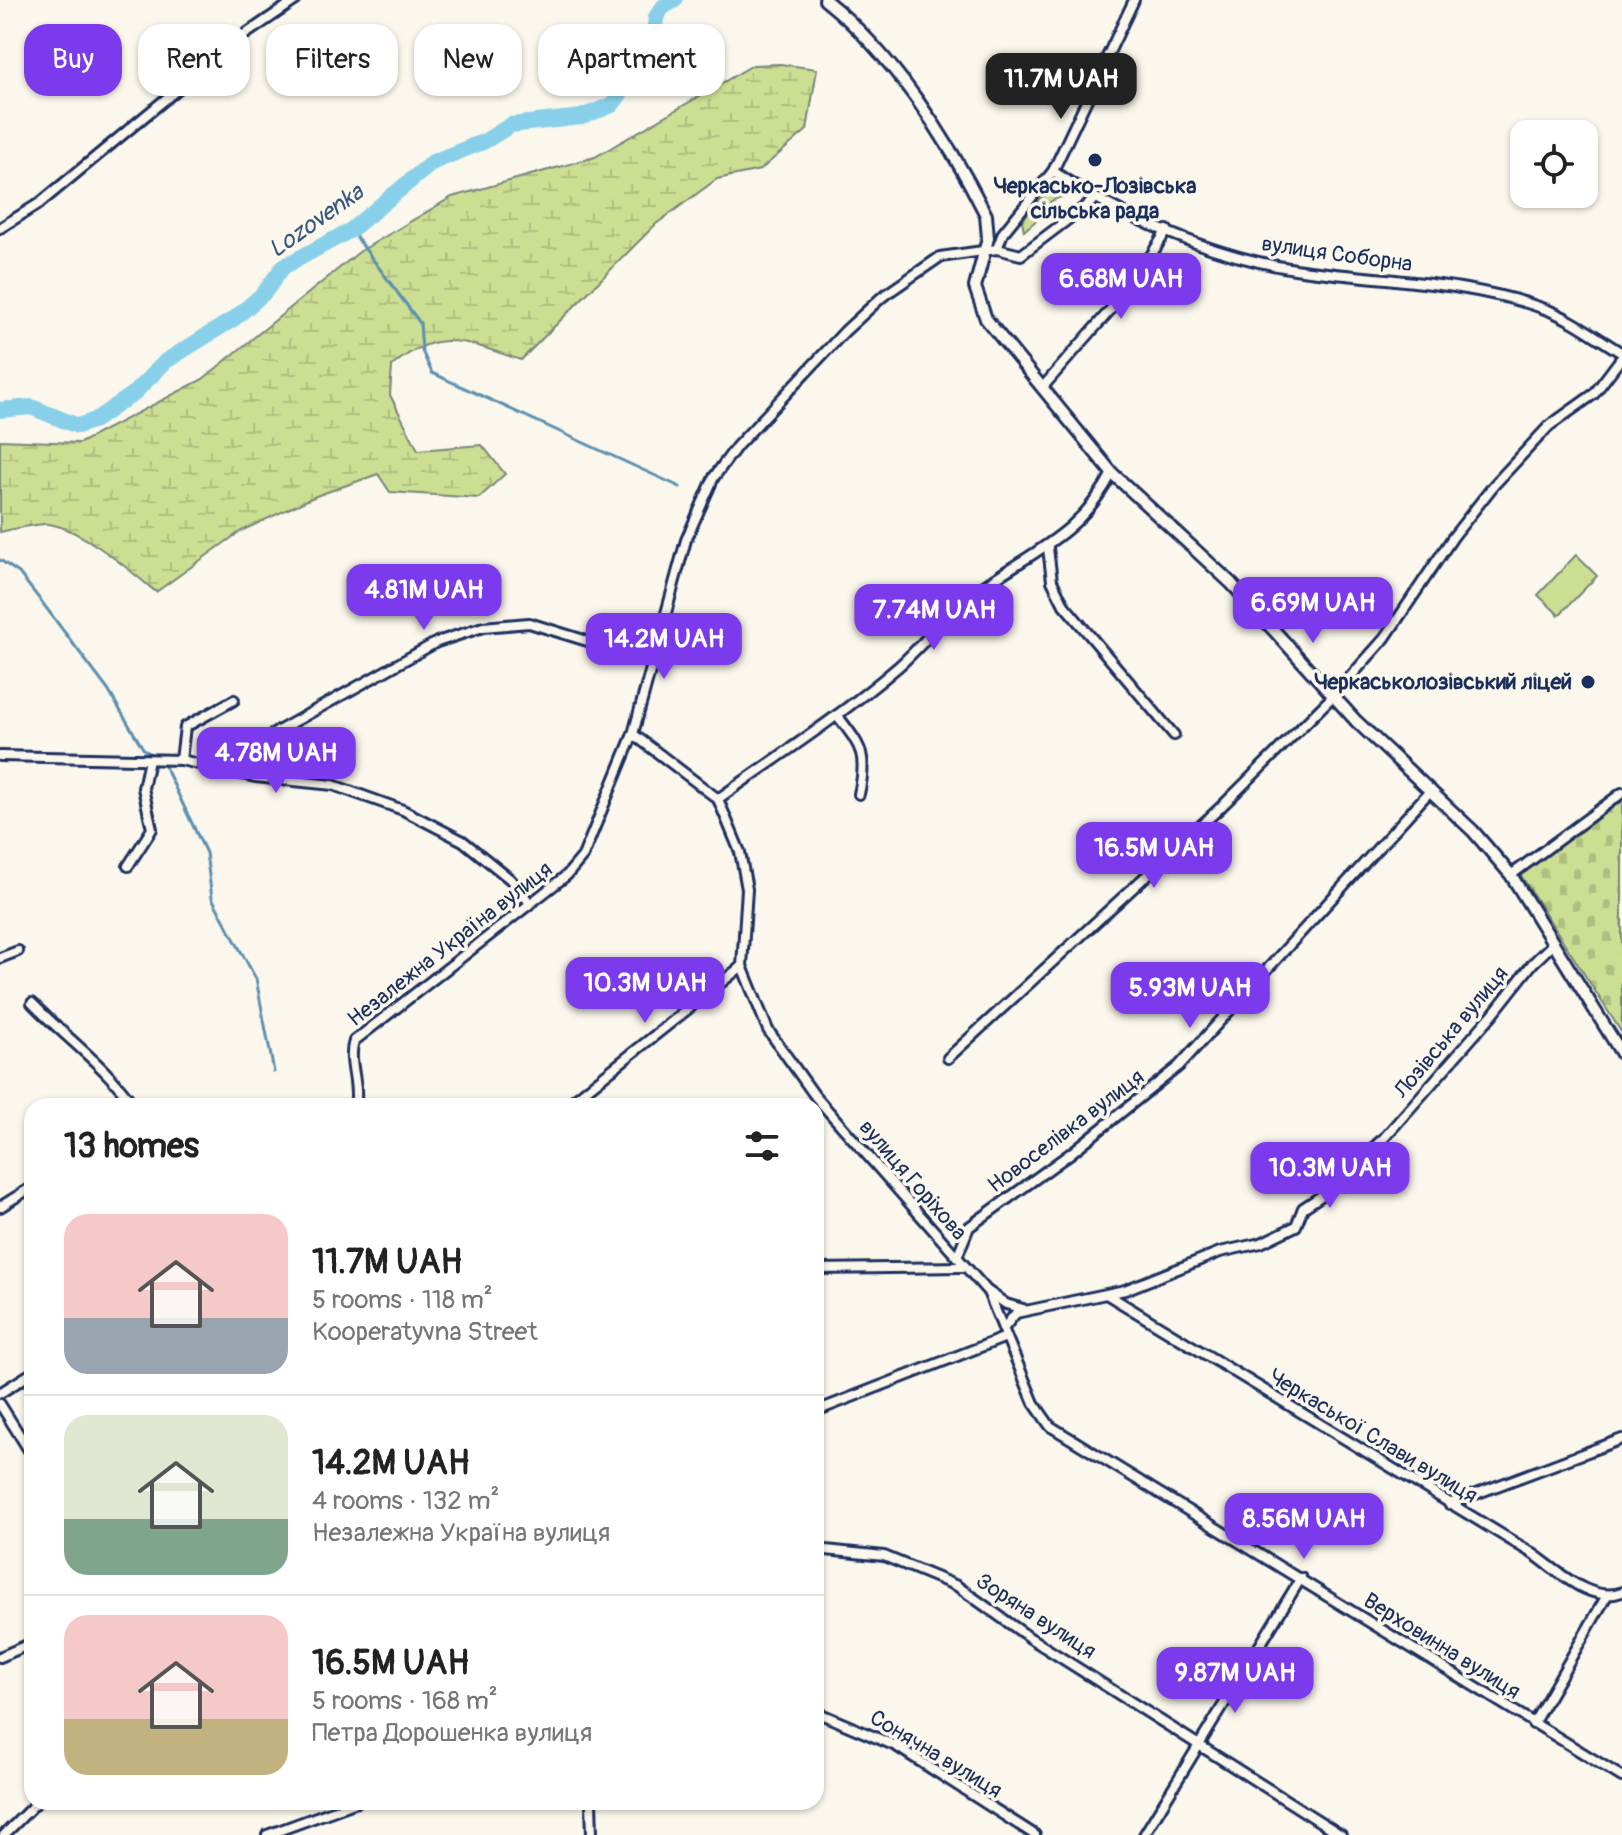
<!DOCTYPE html>
<meta charset="utf-8">
<style>
:root{--surface:#fff;--page:#f6f6f6;--text:#222;--muted:#767676;--line:#e0e0e0;--accent:#7c3aed}
body{margin:0;font-family:Pangolin,sans-serif;background:var(--page);color:var(--text);height:100vh;display:flex;flex-direction:column;font-size:30px;white-space:nowrap}
*{box-sizing:border-box;margin:0}
p{font-size:26px;color:var(--muted)}
.icon{flex:none;width:44px;height:44px;fill:none;stroke:currentColor;stroke-width:2;stroke-linecap:round;stroke-linejoin:round}
.map{position:relative;flex:1;overflow:hidden}
.panel{position:absolute;left:24px;top:1098px;width:800px;height:712px;display:flex;flex-direction:column;background:var(--surface);border-radius:24px;box-shadow:0 2px 6px #0004}
.panel>*{flex:none}
.guide{position:absolute;left:24px;top:24px;width:800px;height:72px;display:flex;gap:16px}
.buttons{position:absolute;left:1510px;top:120px;display:grid;gap:16px}
.buttons a{display:grid;place-items:center;width:88px;height:88px;border-radius:16px;background:var(--surface);box-shadow:0 2px 6px #0004;font-size:40px}
.price{position:absolute;translate:-50% -68px;padding:0 18px;border-radius:16px;background:var(--accent);color:#fff;font-size:26px;line-height:52px;filter:drop-shadow(0 2px 4px #0008)}
.price::after{content:'';position:absolute;left:50%;top:48px;width:24px;height:18px;margin-left:-12px;background:inherit;clip-path:polygon(0 0,100% 0,50% 100%)}
.price.selected{background:#222;color:#fff}
ul{padding:0;list-style:none}
li{display:flex;align-items:center;gap:24px;height:200px;padding:0 40px}
li+li{border-top:2px solid var(--line)}
li span{display:grid;place-items:center;flex:none;width:224px;height:160px;border-radius:24px;color:#555}
li>.icon{margin-inline-start:auto}
span .icon{width:96px;height:96px;fill:#fffc;stroke-width:1}
li b{font-size:34px}
h2{display:flex;justify-content:space-between;align-items:center;height:96px;padding:0 40px;font-size:34px}
.chip{padding:0 28px;border-radius:24px;background:var(--surface);box-shadow:0 2px 6px #0004;font-size:28px;line-height:72px}
.chip.selected{background:var(--accent);color:#fff}
.map>svg:first-child{display:block}
</style>
<div class="map">
<svg width="1622" height="1835" viewBox="0 0 1622 1835">
<defs>
<pattern id="green-dots" width="8" height="8" patternUnits="userSpaceOnUse" patternTransform="scale(2)"><rect width="8" height="8" fill="#ccde92"/><path d="M2 2h.1M6 6h.1" fill="none" stroke="#afbf80" stroke-width="1.8" stroke-linecap="round"/></pattern>
<pattern id="wetland-marsh" width="20" height="14" patternUnits="userSpaceOnUse" patternTransform="scale(2)"><rect width="20" height="14" fill="#ccde92"/><path d="M1 5h8M5 5V1M11 12h8M15 12V8" fill="none" stroke="#afbf80"/></pattern>
<pattern id="cemetery-stones" width="16" height="16" patternUnits="userSpaceOnUse" patternTransform="scale(2)"><rect width="16" height="16" fill="#ccde92"/><path d="M2 7V4a2 2 0 0 1 4 0v3zM10 15v-3a2 2 0 0 1 4 0v3z" fill="#afbf80"/></pattern>
</defs>
<rect width="100%" height="100%" fill="#fbf7ec"/>
<filter id="ink" filterUnits="userSpaceOnUse"><feTurbulence type="fractalNoise" baseFrequency=".0125" numOctaves="2"/><feDisplacementMap in="SourceGraphic" scale="16" xChannelSelector="R" yChannelSelector="G"/><feConvolveMatrix kernelMatrix="1 2 1 2 8 2 1 2 1" color-interpolation-filters="sRGB"/></filter>
<g filter="url(#ink)">
<!-- green -->
<g fill="url(#green-dots)" stroke="#748678" stroke-width="2">
<polygon points="1054,186 1066,195 1051,201 1046,211 1037,201"/>
<polygon points="1036,203 1045,213 1024,231 1022,221"/>
</g>
<!-- wetland -->
<path fill="url(#wetland-marsh)" stroke="#748678" stroke-width="2" d="M 780,64 L 817,69 L 807,130 L 760,170 L 717,179 L 656,224 L 521,360 C 468,343 440,325 392,366 L 390,395 L 418,450 L 482,445 L 505,474 L 479,498 L 390,492 L 378,474 L 316,496 L 241,531 L 156,592 C 132,572 76,523 44,524 C 29,525 14,529 0,532 L 0,440 L 80,443 L 203,379 L 359,252 L 452,197 L 595,157 L 753,65 Z"/>
<!-- cemetery -->
<polygon fill="url(#cemetery-stones)" stroke="#748678" stroke-width="2" points="1622,798 1622,1033 1520,874"/>
<!-- pitch -->
<polygon fill="#ccde92" stroke="#748678" stroke-width="2" points="1576,555 1597,576 1559,615 1538,595"/>
<g fill="none" stroke-linecap="round" stroke-linejoin="round">
<!-- stream -->
<g stroke="#5c90b1" stroke-width="3">
<polyline points="351,230 420,323 422,351 432,373 680,487"/>
<polyline points="0,560 19,573 41,601 108,690 144,750 155,756"/>
<polyline points="162,760 206,853 212,898 256,979 274,1072"/>
</g>
<!-- river -->
<polyline stroke="#88d0e9" stroke-width="16" points="0,410 31,407 78,426 95,420 133,394 166,361 235,318 264,293 283,267 351,230 433,162 485,141 511,125 581,117 612,105 643,62 653,43 656,17 663,7 675,0"/>
<!-- minor casing -->
<g stroke="#1b2f5e" stroke-width="14">
<g id="minor">
<path d="M 1053,171 C 1119,217 1215,257 1295,269 C 1376,281 1464,280 1542,308 C 1570,317 1597,338 1622,353"/>
<polyline points="0,228 40,203 237,40 296,0"/>
<polyline points="997,249 1021,255 1095,199"/>
<polyline points="1042,388 1133,284 1167,230"/>
<polyline points="1048,548 1052,581 1064,605 1174,735"/>
<path d="M 837,715 C 861,747 868,753 859,794"/>
<polyline points="633,734 718,799 740,852 747,889 742,966 768,1030 815,1096 988,1292 1034,1403 1050,1426 1622,1777"/>
<polyline points="0,756 181,760 255,777 333,785 403,810 463,841 510,879 530,903"/>
<polyline points="181,760 185,727 234,700"/>
<polyline points="224,767 278,731 437,642 483,627 529,623 652,661"/>
<path d="M 718,799 C 779,756 842,715 899,666 C 925,643 945,615 973,594 C 1027,553 1079,538 1112,473"/>
<polyline points="128,866 152,829 143,788 149,760"/>
<polyline points="1511,875 1622,793"/>
<polyline points="0,958 18,951"/>
<path d="M 32,1003 C 65,1037 107,1067 134,1106"/>
<polyline points="948,1058 1221,807 1335,694 1385,638 1453,537 1494,485 1549,426 1594,394 1622,357"/>
<path d="M 355,1106 C 360,1084 347,1061 354,1041 L 567,875 L 583,856 L 633,734 L 686,540 L 714,477 L 737,446 L 845,331 L 882,297 L 940,257 L 997,249 L 1003,233 L 1053,171 L 1134,0"/>
<polyline points="566,1106 742,966"/>
<polyline points="0,1207 32,1187"/>
<polyline points="957,1257 969,1227 1071,1153 1179,1066 1431,790"/>
<polyline points="816,1269 964,1267"/>
<polyline points="989,1292 1006,1304 1023,1309"/>
<path d="M 1108,1295 L 1532,1553 C 1557,1570 1590,1604 1622,1592"/>
<polyline points="1003,1329 1016,1313 1125,1290 1220,1252 1261,1243 1296,1226 1303,1208 1321,1196 1384,1138 1492,1015 1533,963 1554,943"/>
<polyline points="0,1393 32,1373"/>
<polyline points="0,1404 32,1455"/>
<polyline points="816,1411 1006,1337"/>
<polyline points="1449,1504 1622,1439"/>
<polyline points="816,1549 884,1556 957,1586 1030,1638 1341,1835"/>
<polyline points="0,1657 32,1643"/>
<polyline points="816,1712 896,1746 1035,1835"/>
<polyline points="1533,1724 1606,1597"/>
<polyline points="591,1802 592,1835"/>
<polyline points="4,1835 37,1802"/>
<polyline points="267,1835 357,1802"/>
<polyline points="1144,1835 1301,1578"/>
</g>
</g>
<!-- tertiary casing -->
<g stroke="#1b2f5e" stroke-width="16">
<path id="tertiary" d="M 825,0 C 892,53 948,139 986,215 L 988,238 L 975,287 L 986,319 L 1112,473 L 1231,583 L 1356,721 L 1473,831 L 1511,875 L 1622,1054"/>
</g>
<!-- minor -->
<use href="#minor" stroke="#fbf7ec" stroke-width="8"/>
<!-- tertiary -->
<use href="#tertiary" stroke="#fbf7ec" stroke-width="10"/>
</g>
</g>
<!-- markers -->
<g fill="#1b2f5e" stroke="#fbf7ec" stroke-width="3">
<circle cx="1095" cy="160" r="8"/>
<circle cx="1588" cy="682" r="8"/>
</g>
<g text-anchor="middle" dominant-baseline="central" stroke-width="7" stroke-linejoin="round" paint-order="stroke">
<!-- poi labels -->
<g font-size="22" font-weight="bold" fill="#1b2f5e" stroke="#fbf7ec">
<text x="1095" y="186">Черкасько-Лозівська<tspan x="1095" dy="25">сільська рада</tspan></text>
<text x="1572" y="682" text-anchor="end">Черкаськолозівський ліцей</text>
</g>
<!-- street labels -->
<g font-size="22" fill="#1b2f5e" stroke="#fbf7ec">
<text transform="translate(1337 254) rotate(8)">вулиця Соборна</text>
<text transform="translate(450 944) rotate(-38)">Незалежна Україна вулиця</text>
<text transform="translate(1451 1032) rotate(-50)">Лозівська вулиця</text>
<text transform="translate(1066 1131) rotate(-37)">Новоселівка вулиця</text>
<text transform="translate(913 1180) rotate(49)">вулиця Горіхова</text>
<text transform="translate(1373 1436) rotate(31)">Черкаської Слави вулиця</text>
<text transform="translate(1036 1616) rotate(33)">Зоряна вулиця</text>
<text transform="translate(1442 1646) rotate(32)">Верховинна вулиця</text>
<text transform="translate(936 1754) rotate(31)">Сонячна вулиця</text>
</g>
<!-- water labels -->
<g font-size="24" font-style="italic" fill="#365781" stroke="#fbf7ec">
<text transform="translate(316 221) rotate(-35)">Lozovenka</text>
</g>
</g>
</svg>
<div class="buttons">
<a><svg class="icon" aria-label="locate" viewBox="0 0 24 24"><circle cx="12" cy="12" r="6"/><path d="M12 2v4M12 18v4M2 12h4M18 12h4"/></svg></a>
</div>
<b class="price selected" style="left:1061px;top:121px">11.7M UAH</b>
<b class="price" style="left:1121px;top:321px">6.68M UAH</b>
<b class="price" style="left:424px;top:632px">4.81M UAH</b>
<b class="price" style="left:1313px;top:645px">6.69M UAH</b>
<b class="price" style="left:934px;top:652px">7.74M UAH</b>
<b class="price" style="left:664px;top:681px">14.2M UAH</b>
<b class="price" style="left:276px;top:795px">4.78M UAH</b>
<b class="price" style="left:1154px;top:890px">16.5M UAH</b>
<b class="price" style="left:645px;top:1025px">10.3M UAH</b>
<b class="price" style="left:1190px;top:1030px">5.93M UAH</b>
<b class="price" style="left:1330px;top:1210px">10.3M UAH</b>
<b class="price" style="left:1304px;top:1561px">8.56M UAH</b>
<b class="price" style="left:1235px;top:1715px">9.87M UAH</b>
<div class="guide">
<a class="chip selected">Buy</a>
<a class="chip">Rent</a>
<a class="chip">Filters</a>
<a class="chip">New</a>
<a class="chip">Apartment</a>
</div>
<section class="panel">
<h2>13 homes<svg class="icon" aria-label="filters" viewBox="0 0 24 24"><path d="M4 7h16M4 17h16"/><circle cx="9" cy="7" r="2"/><circle cx="15" cy="17" r="2"/></svg></h2>
<ul>
<li><span style="background:linear-gradient(#f6c9c9 65%,#9aa5b1 0)"><svg class="icon" aria-label="home" viewBox="0 0 24 24"><path d="M3 11l9-7 9 7M6 9v11h12V9"/></svg></span><div><b>11.7M UAH</b><p>5 rooms · 118 m²</p><p>Kooperatyvna Street</p></div></li>
<li><span style="background:linear-gradient(#dfe7d0 65%,#7fa58c 0)"><svg class="icon" aria-label="home" viewBox="0 0 24 24"><path d="M3 11l9-7 9 7M6 9v11h12V9"/></svg></span><div><b>14.2M UAH</b><p>4 rooms · 132 m²</p><p>Незалежна Україна вулиця</p></div></li>
<li><span style="background:linear-gradient(#f6c9c9 65%,#c2b280 0)"><svg class="icon" aria-label="home" viewBox="0 0 24 24"><path d="M3 11l9-7 9 7M6 9v11h12V9"/></svg></span><div><b>16.5M UAH</b><p>5 rooms · 168 m²</p><p>Петра Дорошенка вулиця</p></div></li>
</ul>
</section>
</div>
